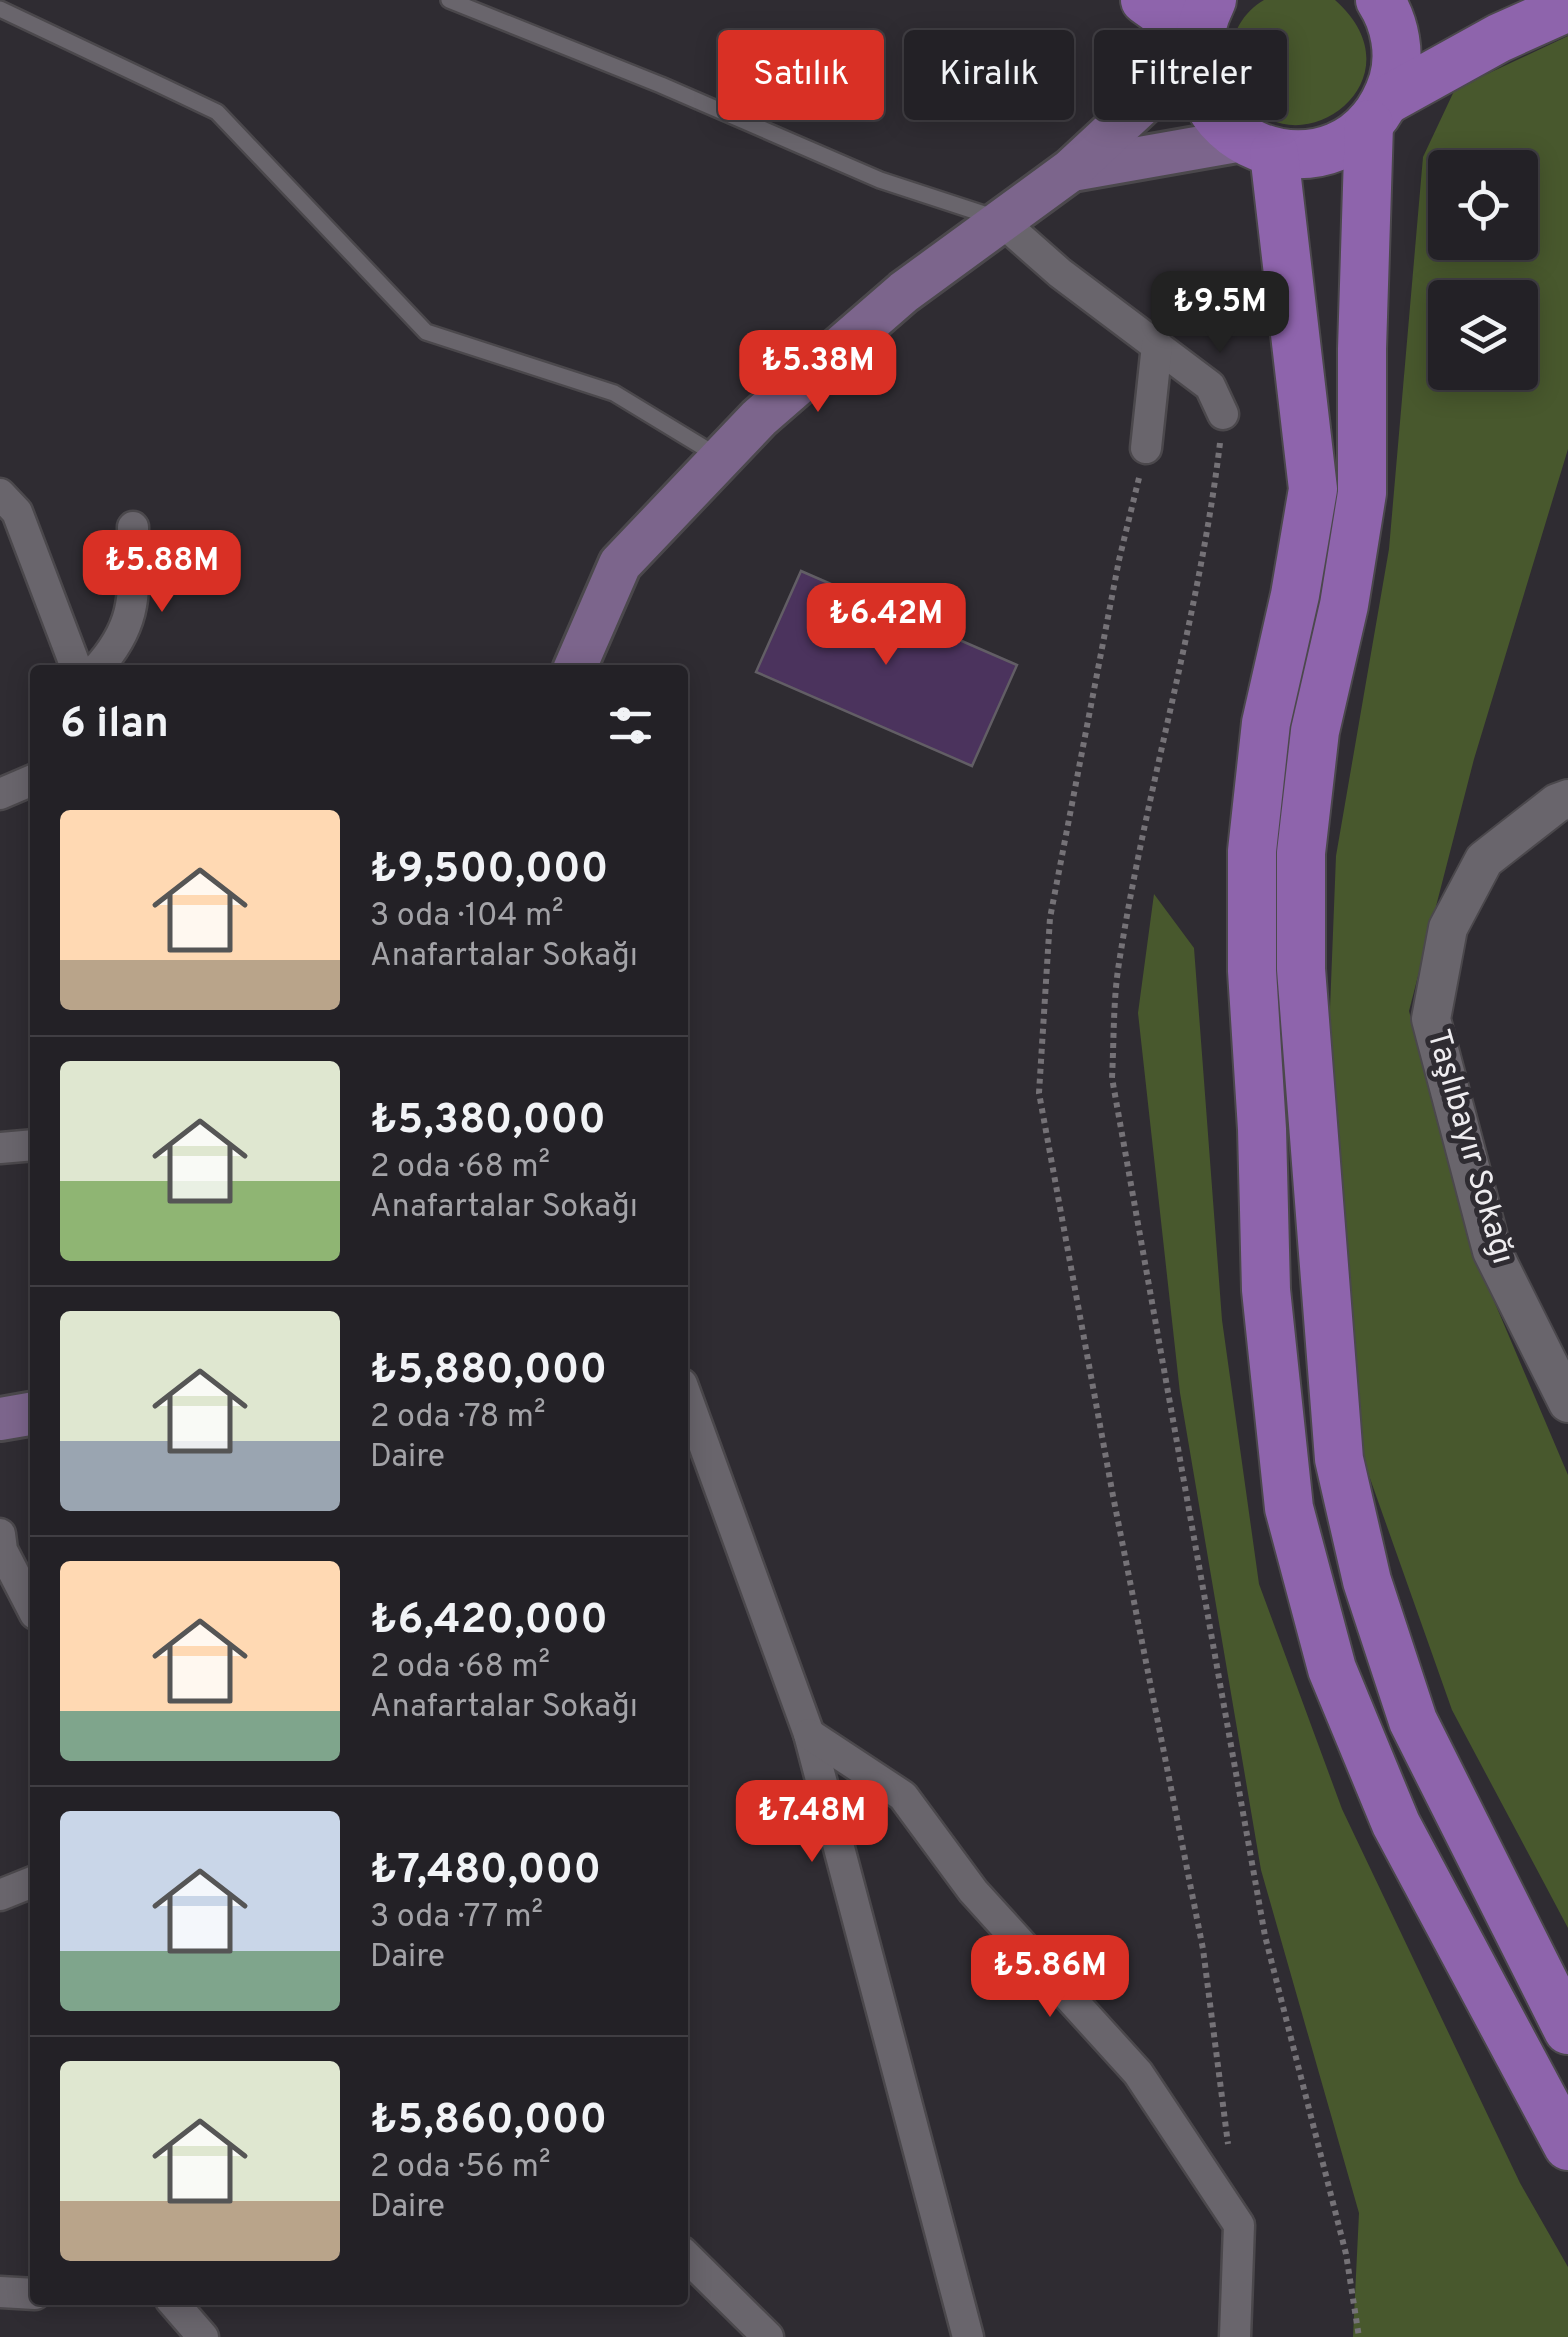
<!DOCTYPE html>
<html lang="tr">
<meta charset="utf-8">
<style>
:root{--surface:#232126;--page:#2b292e;--text:#f1f3f6;--muted:#a3a3a7;--line:#403e43;--accent:#d93025}
body{margin:0;font-family:Overpass,sans-serif;background:var(--page);color:var(--text);height:100vh;display:flex;flex-direction:column;font-size:38px;white-space:nowrap}
*{box-sizing:border-box;margin:0}
p{font-size:32px;color:var(--muted)}
.icon{flex:none;width:55px;height:55px;fill:none;stroke:currentColor;stroke-width:2;stroke-linecap:round;stroke-linejoin:round}
.map{position:relative;flex:1;overflow:hidden}
.side{position:absolute;left:30px;top:665px;width:658px;height:1640px;display:flex;flex-direction:column;background:var(--surface);border-radius:10px;box-shadow:0 5px 25px #0003,0 0 0 2px var(--line)}
.side>*{flex:none}
.banner{position:absolute;left:718px;top:30px;width:700px;height:90px;display:flex;gap:20px}
.fabs{position:absolute;left:1428px;top:150px;display:grid;gap:20px}
.fabs a{display:grid;place-items:center;width:110px;height:110px;border-radius:10px;background:var(--surface);box-shadow:0 5px 25px #0003,0 0 0 2px var(--line);font-size:50px}
.price{position:absolute;translate:-50% -85px;padding:0 22px;border-radius:20px;background:var(--accent);color:#fff;font-size:32px;line-height:65px;filter:drop-shadow(0 2px 5px #0008)}
.price::after{content:'';position:absolute;left:50%;top:60px;width:30px;height:22px;margin-left:-15px;background:inherit;clip-path:polygon(0 0,100% 0,50% 100%)}
.price.selected{background:#222;color:#fff}
ul{padding:0;list-style:none}
li{display:flex;align-items:center;gap:30px;height:250px;padding:0 30px}
li+li{border-top:2px solid var(--line)}
li span{display:grid;place-items:center;flex:none;width:280px;height:200px;border-radius:10px;color:#555}
li>.icon{margin-inline-start:auto}
span .icon{width:120px;height:120px;fill:#fffc;stroke-width:1}
li b{font-size:42px}
h2{display:flex;justify-content:space-between;align-items:center;height:120px;padding:0 30px;font-size:42px}
.pill{padding:0 35px;border-radius:10px;background:var(--surface);box-shadow:0 5px 25px #0003,0 0 0 2px var(--line);font-size:35px;line-height:90px}
.pill.selected{background:var(--accent);color:#fff}
.map>svg:first-child{display:block}
</style>
<div class="map">
<svg width="1568" height="2337" viewBox="0 0 1568 2337">
<rect width="100%" height="100%" fill="#2f2c32"/>
<!-- green -->
<g fill="#48582d" fill-rule="evenodd">
<path d="M 1264,0 L 1335,0 C 1425,80 1298,170 1247,100 C 1238,88 1231,74 1230,58 C 1230,35 1244,11 1264,0 Z"/>
<path d="M 1568,36 L 1568,449 L 1474,759 L 1409,1011 L 1469,1242 L 1568,1475 L 1568,1928 L 1452,1710 L 1361,1453 L 1326,1111 L 1336,856 L 1389,549 L 1423,157 L 1455,89 ZM 1445,168 L 1520,168 L 1520,242 L 1445,242 ZM 1445,298 L 1520,298 L 1520,372 L 1445,372 Z"/>
<polygon points="1154,894 1194,948 1222,1320 1259,1584 1342,1809 1520,2183 1568,2267 1568,2337 1353,2337 1359,2213 1261,1870 1180,1393 1138,1013"/>
</g>
<!-- building -->
<polygon fill="#4b335d" stroke="#625e65" stroke-width="2.5" points="801,571 1017,665 972,766 756,672"/>
<g fill="none" stroke-linecap="round" stroke-linejoin="round">
<!-- service casing -->
<g stroke="#4b484c" stroke-width="20">
<g id="service">
<polyline points="449,0 661,85 880,180 993,217"/>
<polyline points="0,9 217,112 426,332 614,393 716,455"/>
</g>
</g>
<!-- minor casing -->
<g stroke="#4b484c" stroke-width="35">
<g id="minor">
<polyline points="1000,220 1060,273 1210,386 1223,414"/>
<polyline points="1146,448 1157,345"/>
<polyline points="0,494 17,512 77,670"/>
<path d="M 96,670 C 141,621 133,589 133,527"/>
<polyline points="0,794 35,779"/>
<polyline points="0,1148 35,1145"/>
<polyline points="682,1384 809,1734 968,2337"/>
<polyline points="0,1534 2,1550 35,1614"/>
<polyline points="809,1734 903,1796 973,1891 1138,2073 1239,2225 1235,2337"/>
<polyline points="0,1895 35,1881"/>
<polyline points="682,2252 768,2337"/>
<polyline points="0,2292 35,2294"/>
<polyline points="171,2300 203,2337"/>
</g>
</g>
<!-- tertiary casing -->
<g stroke="#4b484c" stroke-width="42">
<polyline id="tertiary" points="1568,799 1557,803 1484,860 1448,928 1431,1019 1492,1251 1568,1403"/>
</g>
<!-- secondary casing -->
<g stroke="#4b484c" stroke-width="48">
<g id="secondary">
<polyline points="1072,170 1242,140"/>
<polyline points="574,670 620,564 759,418 904,292 1071,170 1195,55"/>
<polyline points="0,1419 35,1413"/>
</g>
</g>
<!-- primary casing -->
<g stroke="#4b484c" stroke-width="52">
<g id="primary">
<polyline points="1145,0 1198,38"/>
<path d="M 1212,0 C 1141,147 1349,218 1393,81 C 1401,54 1395,23 1380,0"/>
<polyline points="1387,100 1499,38 1568,7"/>
<polyline points="1369,124 1362,349 1362,493 1344,605 1315,731 1301,853 1301,969 1339,1459 1367,1581 1413,1721 1568,2030"/>
<polyline points="1274,153 1313,489 1295,595 1266,723 1252,851 1252,971 1262,1129 1266,1290 1289,1508 1332,1669 1396,1824 1568,2146"/>
</g>
</g>
<!-- path -->
<g stroke="#757277" stroke-width="6" stroke-dasharray="5 5" stroke-linecap="butt">
<path d="M 1220,443 C 1199,618 1146,789 1119,963 C 1113,1000 1114,1040 1112,1078 L 1265,1936 L 1346,2254 L 1359,2337"/>
<polyline points="1139,478 1119,560 1050,918 1039,1093 1113,1496 1203,1949 1228,2144"/>
</g>
<!-- service -->
<use href="#service" stroke="#69656c" stroke-width="15"/>
<!-- minor -->
<use href="#minor" stroke="#69656c" stroke-width="30"/>
<!-- tertiary -->
<use href="#tertiary" stroke="#69656c" stroke-width="38"/>
<!-- secondary -->
<use href="#secondary" stroke="#7c658c" stroke-width="42"/>
<!-- primary -->
<use href="#primary" stroke="#8e64ac" stroke-width="48"/>
</g>
<g text-anchor="middle" dominant-baseline="central" stroke-width="10" stroke-linejoin="round" paint-order="stroke">
<!-- street labels -->
<g font-size="32" fill="#eeecef" stroke="#2f2c32">
<text transform="translate(1469 1147) rotate(74)">Taşlıbayır Sokağı</text>
</g>
</g>
</svg>
<div class="fabs">
<a><svg class="icon" aria-label="locate" viewBox="0 0 24 24"><circle cx="12" cy="12" r="6"/><path d="M12 2v4M12 18v4M2 12h4M18 12h4"/></svg></a>
<a><svg class="icon" aria-label="layers" viewBox="0 0 24 24"><path d="M12 4l9 5-9 5-9-5zM3 14l9 5 9-5"/></svg></a>
</div>
<b class="price selected" style="left:1220px;top:356px">₺9.5M</b>
<b class="price" style="left:818px;top:415px">₺5.38M</b>
<b class="price" style="left:162px;top:615px">₺5.88M</b>
<b class="price" style="left:886px;top:668px">₺6.42M</b>
<b class="price" style="left:812px;top:1865px">₺7.48M</b>
<b class="price" style="left:1050px;top:2020px">₺5.86M</b>
<div class="banner">
<a class="pill selected">Satılık</a>
<a class="pill">Kiralık</a>
<a class="pill">Filtreler</a>
</div>
<section class="side">
<h2>6 ilan<svg class="icon" aria-label="filters" viewBox="0 0 24 24"><path d="M4 7h16M4 17h16"/><circle cx="9" cy="7" r="2"/><circle cx="15" cy="17" r="2"/></svg></h2>
<ul>
<li><span style="background:linear-gradient(#ffd9b3 75%,#b9a48a 0)"><svg class="icon" aria-label="home" viewBox="0 0 24 24"><path d="M3 11l9-7 9 7M6 9v11h12V9"/></svg></span><div><b>₺9,500,000</b><p>3 oda · 104 m²</p><p>Anafartalar Sokağı</p></div></li>
<li><span style="background:linear-gradient(#dfe7d0 60%,#8fb573 0)"><svg class="icon" aria-label="home" viewBox="0 0 24 24"><path d="M3 11l9-7 9 7M6 9v11h12V9"/></svg></span><div><b>₺5,380,000</b><p>2 oda · 68 m²</p><p>Anafartalar Sokağı</p></div></li>
<li><span style="background:linear-gradient(#dfe7d0 65%,#9aa5b1 0)"><svg class="icon" aria-label="home" viewBox="0 0 24 24"><path d="M3 11l9-7 9 7M6 9v11h12V9"/></svg></span><div><b>₺5,880,000</b><p>2 oda · 78 m²</p><p>Daire</p></div></li>
<li><span style="background:linear-gradient(#ffd9b3 75%,#7fa58c 0)"><svg class="icon" aria-label="home" viewBox="0 0 24 24"><path d="M3 11l9-7 9 7M6 9v11h12V9"/></svg></span><div><b>₺6,420,000</b><p>2 oda · 68 m²</p><p>Anafartalar Sokağı</p></div></li>
<li><span style="background:linear-gradient(#c9d6e8 70%,#7fa58c 0)"><svg class="icon" aria-label="home" viewBox="0 0 24 24"><path d="M3 11l9-7 9 7M6 9v11h12V9"/></svg></span><div><b>₺7,480,000</b><p>3 oda · 77 m²</p><p>Daire</p></div></li>
<li><span style="background:linear-gradient(#dfe7d0 70%,#b9a48a 0)"><svg class="icon" aria-label="home" viewBox="0 0 24 24"><path d="M3 11l9-7 9 7M6 9v11h12V9"/></svg></span><div><b>₺5,860,000</b><p>2 oda · 56 m²</p><p>Daire</p></div></li>
</ul>
</section>
</div>
